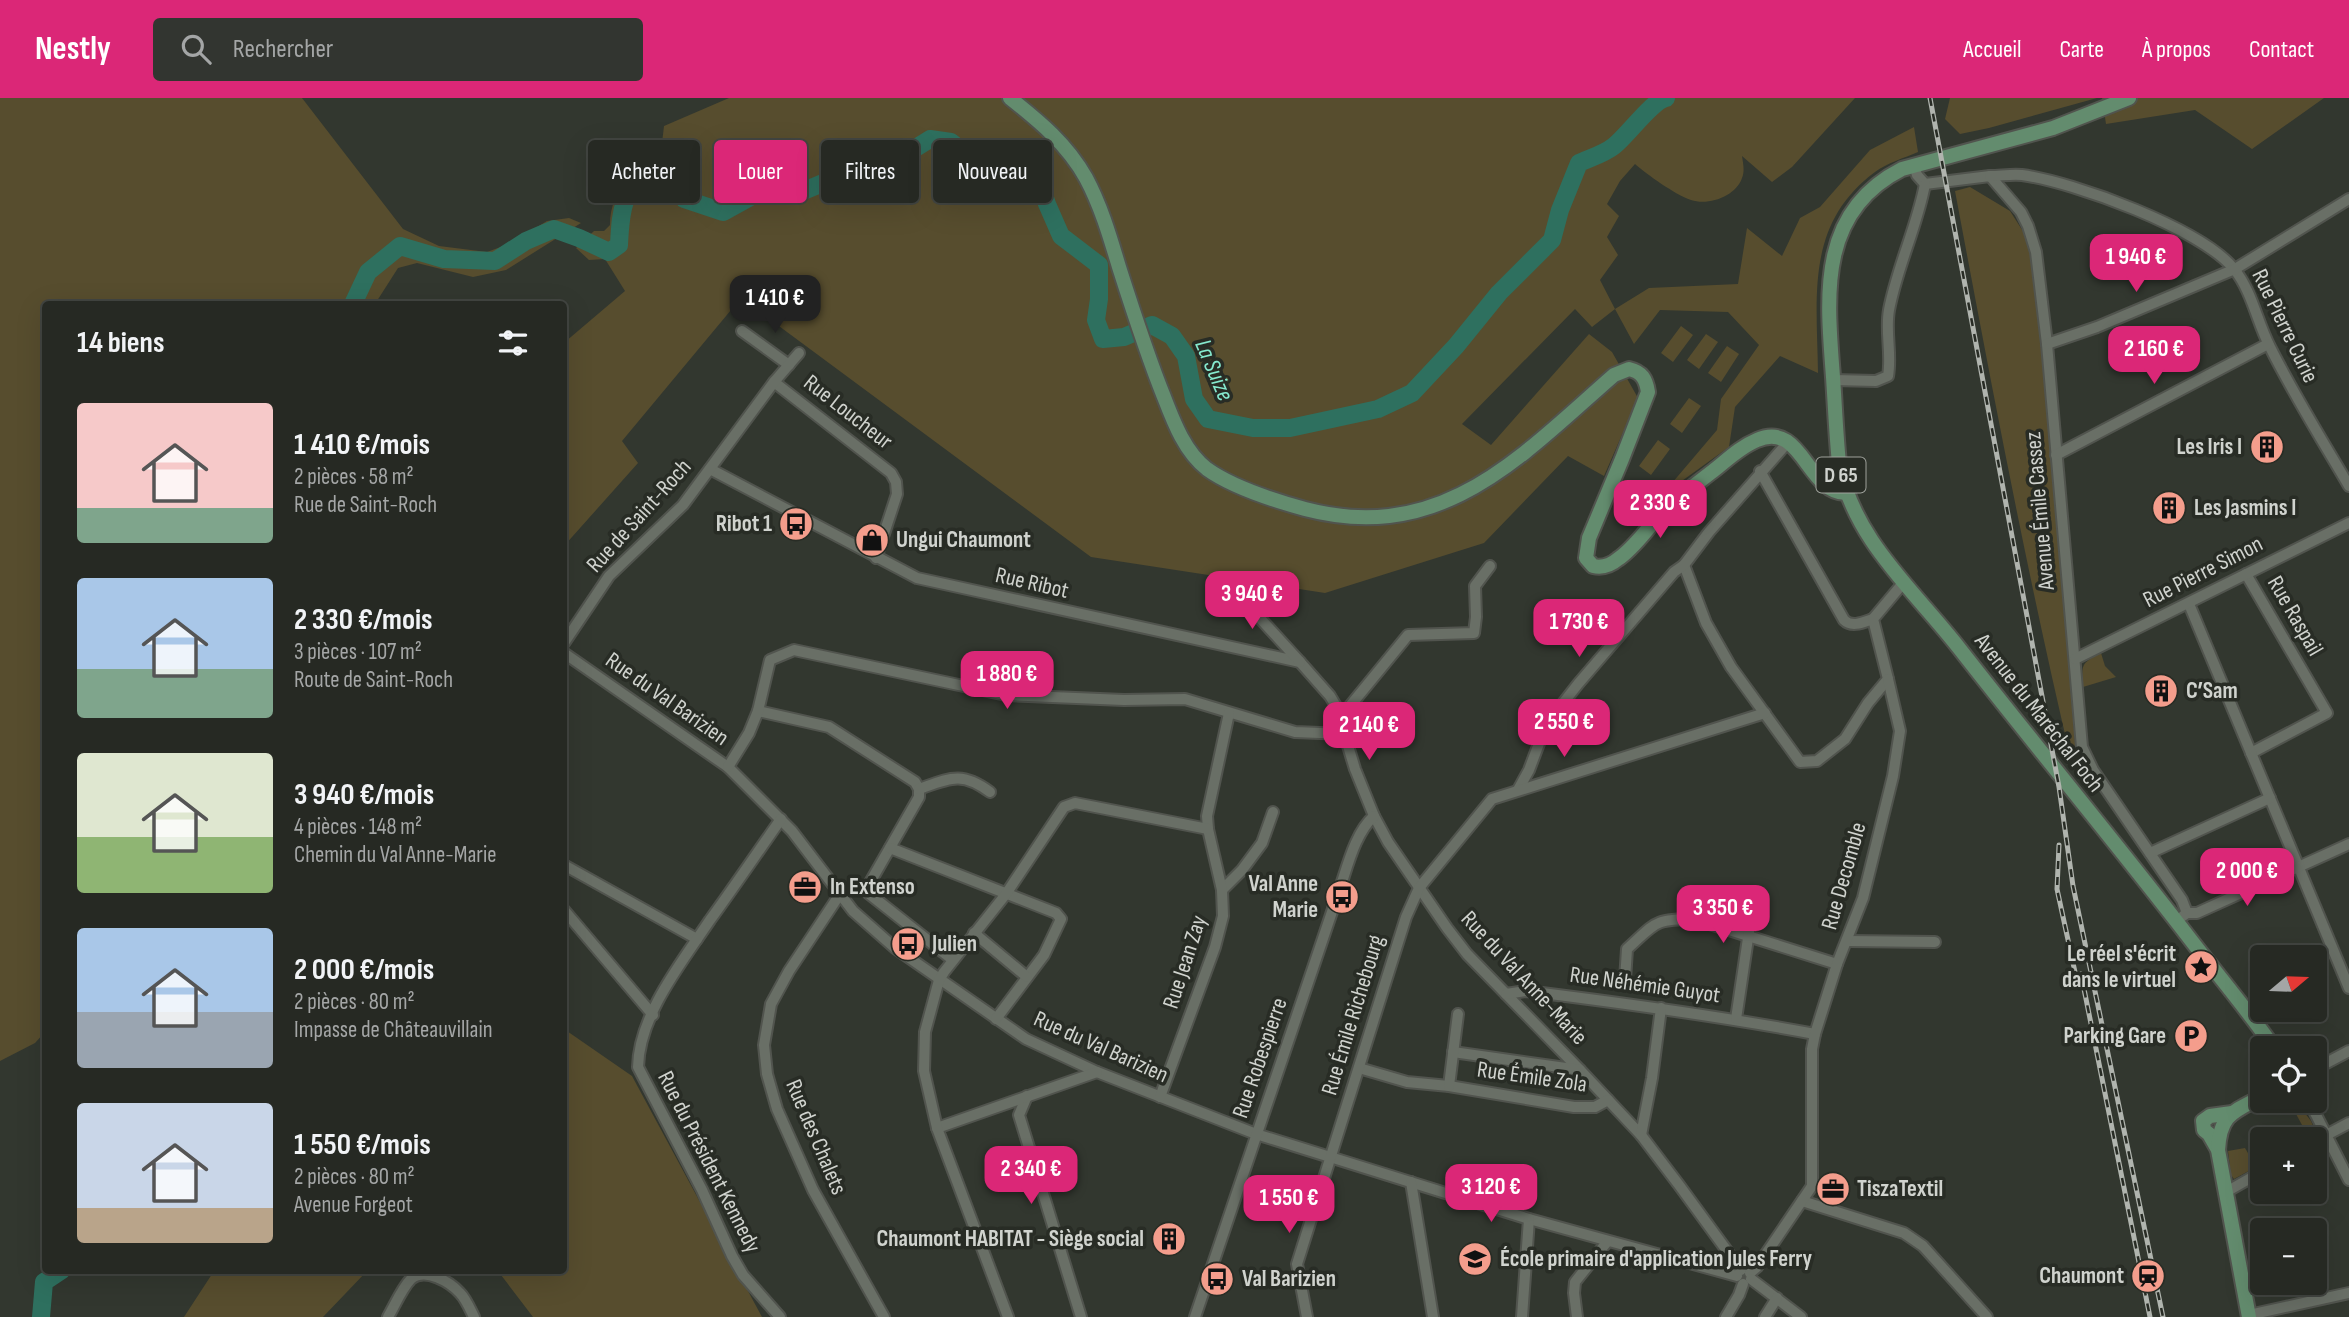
<!DOCTYPE html>
<html lang="fr">
<meta charset="utf-8">
<style>
:root{--surface:#262923;--page:#323530;--text:#f1f3f6;--muted:#a4a6a6;--line:#424541;--accent:#db2777}
body{margin:0;font-family:"Sofia Sans Condensed",sans-serif;background:var(--page);color:var(--text);height:100vh;display:flex;flex-direction:column;font-size:26px;white-space:nowrap}
*{box-sizing:border-box;margin:0}
p{font-size:23px;color:var(--muted)}
.icon{flex:none;width:38px;height:38px;fill:none;stroke:currentColor;stroke-width:2;stroke-linecap:round;stroke-linejoin:round}
.map{position:relative;flex:1;overflow:hidden}
.panel{position:absolute;left:42px;top:203px;width:525px;height:973px;display:flex;flex-direction:column;background:var(--surface);border-radius:7px;box-shadow:0 7px 28px #0002,0 0 0 2px var(--line)}
.panel>*{flex:none}
.banner{position:absolute;left:588px;top:42px;width:665px;height:63px;display:flex;gap:14px}
.needle{width:46px;rotate:71deg}
.controls{position:absolute;left:2250px;top:847px;display:grid;gap:14px}
.controls a{display:grid;place-items:center;width:77px;height:77px;border-radius:7px;background:var(--surface);box-shadow:0 7px 28px #0002,0 0 0 2px var(--line);font-size:35px}
.price{position:absolute;translate:-50% -60px;padding:0 16px;border-radius:14px;background:var(--accent);color:#fff;font-size:23px;line-height:46px;filter:drop-shadow(0 2px 4px #0008)}
.price::after{content:'';position:absolute;left:50%;top:42px;width:21px;height:16px;margin-left:-10px;background:inherit;clip-path:polygon(0 0,100% 0,50% 100%)}
.price.current{background:#222;color:#fff}
ul{padding:0;list-style:none}
li{display:flex;align-items:center;gap:21px;height:175px;padding:0 35px}
li span{display:grid;place-items:center;flex:none;width:196px;height:140px;border-radius:7px;color:#555}
li>.icon{margin-inline-start:auto}
span .icon{width:84px;height:84px;fill:#fffc;stroke-width:1}
li b{font-size:30px}
h2{display:flex;justify-content:space-between;align-items:center;height:84px;padding:0 35px;font-size:30px}
.chip{padding:0 24px;border-radius:7px;background:var(--surface);box-shadow:0 7px 28px #0002,0 0 0 2px var(--line);font-size:24px;line-height:63px}
.chip.current{background:var(--accent);color:#fff}
header{display:flex;align-items:center;gap:42px;box-sizing:border-box;height:98px;padding:0 35px;background:var(--accent);color:#fff}
header strong{font-size:33px}
nav{display:flex;gap:38px;margin-inline-start:auto;font-size:24px}
.search{width:490px;height:63px;background:var(--page);display:flex;align-items:center;gap:18px;box-sizing:border-box;padding:0 24px;border-radius:7px;color:var(--muted);font-size:26px}
.map>svg:first-child{display:block}
</style>
<header>
<strong>Nestly</strong>
<div class="search"><svg class="icon" aria-label="search" viewBox="0 0 24 24"><circle cx="10" cy="10" r="6"/><path d="M15 15l6 6"/></svg>Rechercher</div>
<nav><a>Accueil</a><a>Carte</a><a>À propos</a><a>Contact</a></nav>
</header>
<div class="map">
<svg width="2349" height="1219" viewBox="0 0 2349 1219">
<rect width="100%" height="100%" fill="#32372f"/>
<!-- green -->
<g fill="#574d2e">
<polygon points="0,0 302,0 403,131 439,148 487,154 511,145 547,123 569,120 581,125 506,172 473,179 417,165 398,170 375,206 46,206 46,594 42,810 46,813 45,934 35,945 0,963"/>
<path d="M 729,0 L 1855,0 L 1792,69 L 1772,84 L 1742,58 C 1743,65 1745,73 1742,80 C 1736,98 1709,108 1691,102 C 1674,96 1648,77 1635,66 L 1620,83 L 1607,106 L 1619,118 L 1607,139 L 1618,157 L 1600,182 L 1615,211 L 1649,190 L 1738,186 L 1747,130 L 1782,158 L 1800,120 L 1820,109 L 1870,52 L 1914,29 L 1918,54 C 1904,60 1887,65 1875,74 C 1805,126 1817,198 1818,275 L 1780,258 L 1735,309 L 1729,349 L 1661,398 L 1717,332 L 1721,301 L 1759,247 L 1728,214 L 1660,212 L 1634,246 L 1615,211 L 1592,229 L 1575,211 L 1462,326 L 1491,347 L 1589,236 L 1612,254 L 1638,300 L 1604,378 L 1568,358 L 1484,445 L 1325,495 L 1091,459 L 741,200 L 622,343 L 638,365 L 564,448 L 565,244 L 625,193 L 605,161 L 589,162 L 576,150 L 594,133 L 604,133 L 610,127 C 610,90 637,69 662,45 L 664,28 Z"/>
<polygon points="1950,0 2097,0 1989,30 1960,36 1945,21"/>
<polygon points="2102,0 2324,0 2252,51 2195,12 2106,26"/>
<path d="M 1970,89 L 2010,113 L 2028,141 L 2036,181 L 2075,644 L 2080,663 L 2072,666 C 2027,476 1991,285 1955,93 Z"/>
<polygon points="1681,228 1693,237 1673,264 1661,255"/>
<polygon points="1706,236 1718,244 1699,271 1687,262"/>
<polygon points="1727,248 1739,256 1721,284 1708,275"/>
<polygon points="1689,300 1701,308 1682,335 1670,326"/>
<polygon points="1658,342 1670,351 1651,377 1639,368"/>
<path d="M 2101,555 L 2105,568 L 2116,579 L 2083,589 C 2082,566 2080,566 2101,555 Z"/>
<polygon points="564,931 632,978 762,1219 533,1219 498,1173 564,1172"/>
<polygon points="2301,1010 2311,1023 2315,1032 2313,1038 2309,1040 2295,1014"/>
<polygon points="2245,1050 2256,1069 2234,1081 2231,1077 2228,1053"/>
<polygon points="214,1173 214,1172 367,1173 323,1219 184,1219"/>
</g>
<g fill="none" stroke-linecap="round" stroke-linejoin="round">
<!-- river -->
<g stroke="#2e705f" stroke-width="18">
<path d="M 353,206 L 368,174 L 400,148 L 444,161 L 495,163 L 526,143 L 554,131 L 579,140 L 609,154 L 619,147 C 621,105 623,101 648,67 L 670,69 L 684,101 L 723,114 L 763,92 L 794,97 L 842,77 L 895,63 L 930,41 L 951,44 L 980,67 L 1017,60 L 1034,67 L 1047,106 L 1061,138 L 1099,167 L 1099,201 L 1096,222 L 1103,241 L 1124,239 L 1152,227 L 1172,238 L 1186,258 L 1194,301 L 1208,321 L 1253,330 L 1290,330 L 1378,311 L 1412,295 L 1456,248 L 1499,195 L 1552,142 L 1560,112 L 1579,65 C 1590,60 1604,56 1614,48 C 1628,37 1652,3 1666,0"/>
<polyline points="41,1219 44,1184 62,1172"/>
</g>
<!-- minor casing -->
<g stroke="#51544e" stroke-width="14">
<g id="minor">
<polyline points="1914,67 1917,77 1925,86 1990,78 2021,114 2028,128 2036,154 2047,246 2082,649 2093,672 2182,802 2187,815"/>
<path d="M 1990,78 C 2000,78 2011,76 2022,77 C 2074,84 2202,131 2234,171 C 2252,193 2257,224 2270,249 C 2294,297 2322,342 2349,388"/>
<polyline points="742,233 789,267"/>
<polyline points="2047,246 2097,229 2235,171 2349,101"/>
<path d="M 1834,282 L 1876,283 L 1888,278 C 1892,256 1885,234 1889,212 C 1897,169 1917,129 1925,86"/>
<polyline points="774,284 891,375 896,384 897,396 876,460"/>
<polyline points="2056,357 2268,246"/>
<polyline points="710,371 917,480 1300,564 1330,598 1336,608 1355,671 1374,718 1388,744 1447,830 1467,856 1580,972 1641,1037 1679,1087 1741,1172"/>
<path d="M 1760,373 L 1844,522 C 1852,530 1864,524 1873,521"/>
<polyline points="1684,467 1706,525 1731,569 1800,664 1817,663 1845,641 1868,605 1888,581 1873,521 1904,484"/>
<polyline points="2246,476 2327,615 2251,655"/>
<polyline points="1217,489 1257,517 1300,564"/>
<polyline points="2189,506 2349,890"/>
<polyline points="564,545 609,478 683,407 774,284 799,255"/>
<polyline points="564,555 728,669 792,733 853,813 895,850 1026,941 1097,974 1256,1036 1529,1121 1737,1178"/>
<polyline points="2075,561 2349,425"/>
<polyline points="758,613 829,629 915,684 919,691 919,699 868,788 868,795 953,862"/>
<polyline points="1341,619 1408,537 1474,535 1476,519 1475,488 1490,468"/>
<polyline points="728,669 749,635 758,613 770,562 794,552 1006,597 1124,602 1185,601 1295,634 1345,636"/>
<path d="M 919,691 C 950,680 962,673 990,694"/>
<polyline points="1518,692 1529,672 1546,627 1578,586 1674,474 1684,467 1709,434 1789,343"/>
<polyline points="890,750 1056,815 1061,821 1044,857 996,921"/>
<polyline points="2150,755 2270,700"/>
<polyline points="564,767 697,841"/>
<polyline points="1222,792 1242,772 1262,745 1273,714"/>
<polyline points="840,796 789,873 771,906 764,947 767,976 777,1011 813,1092 884,1219"/>
<polyline points="564,812 653,917"/>
<polyline points="2183,818 2187,815 2197,815 2349,746"/>
<polyline points="974,835 1027,879"/>
<polyline points="1848,843 1935,844"/>
<path d="M 1625,882 L 1627,851 C 1656,825 1653,821 1694,821 L 1837,866"/>
<path d="M 1506,896 L 1526,893 C 1623,905 1719,918 1815,936"/>
<polyline points="1736,921 1751,820"/>
<polyline points="1453,954 1580,972"/>
<polyline points="1359,970 1407,984 1449,988 1574,1009 1595,1009 1608,1002"/>
<polyline points="2315,971 2349,953"/>
<polyline points="1449,988 1458,916"/>
<polyline points="1027,998 1019,1017 1081,1219"/>
<polyline points="1160,999 1215,849 1223,818 1222,792 1208,731 1207,718 1229,615"/>
<polyline points="2309,1003 2349,1082"/>
<polyline points="937,1030 1097,974"/>
<polyline points="1641,1037 1652,980 1661,910"/>
<polyline points="2315,1043 2349,1025"/>
<polyline points="1411,1084 1433,1219"/>
<polyline points="2226,1094 2263,1073"/>
<polyline points="1802,1103 1904,1135 1923,1148 1987,1219"/>
<polyline points="1750,1175 1757,1169 1812,1088 1812,951 1815,936 1837,866 1863,800 1893,678 1900,633 1888,581"/>
<polyline points="1751,1181 1801,1219"/>
<polyline points="2249,1217 2349,1195"/>
<path d="M 388,1219 C 395,1207 402,1190 411,1181 C 425,1169 450,1184 460,1195 C 466,1201 470,1211 474,1219"/>
<path d="M 780,1219 L 743,1177 L 732,1158 L 702,1092 L 638,969 C 639,917 682,864 710,822 C 734,789 757,755 781,721"/>
<polyline points="1008,1219 937,1030 924,973 925,934 939,882 944,874 1006,796 1064,709 1075,705 1208,731"/>
<path d="M 1195,1219 L 1338,796 C 1347,771 1354,736 1374,718"/>
<polyline points="1307,1219 1297,1166 1406,819 1419,790 1492,701 1765,615"/>
<polyline points="1522,1219 1529,1121"/>
<polyline points="1577,1219 1574,1195 1575,1184 1607,1144"/>
<polyline points="1726,1219 1739,1197 1743,1186"/>
<polyline points="1765,1219 1777,1200"/>
</g>
</g>
<!-- major casing -->
<g stroke="#51544e" stroke-width="18">
<g id="major">
<path d="M 1010,0 C 1040,24 1067,46 1086,80 C 1101,108 1110,139 1119,169 C 1133,213 1147,257 1164,299 C 1174,325 1185,354 1207,371 C 1232,389 1276,403 1305,411 C 1442,447 1520,359 1614,277 L 1629,271 C 1642,274 1646,281 1648,294 L 1622,361 L 1589,440 L 1586,460 L 1593,468 C 1602,470 1611,467 1618,461 C 1634,450 1646,432 1659,418 C 1675,401 1695,387 1713,373 C 1727,362 1740,349 1757,342 C 1802,322 1807,395 1846,395"/>
<path d="M 2129,0 L 2053,30 L 1902,71 C 1817,114 1827,199 1833,279 C 1835,308 1836,336 1839,365 C 1853,441 1913,491 1959,550 C 2034,646 2112,740 2187,837 C 2216,875 2247,911 2274,950"/>
<polyline points="2217,1050 2209,1036 2204,1032 2203,1023 2210,1018 2232,1015"/>
<path d="M 2249,1219 L 2218,1052 C 2220,1016 2233,1014 2263,998"/>
</g>
</g>
<!-- minor -->
<use href="#minor" stroke="#696f66" stroke-width="10"/>
<!-- major -->
<use href="#major" stroke="#638c6e" stroke-width="14"/>
<!-- rail casing -->
<g stroke="#b0b4ae" stroke-width="5">
<g id="rail">
<polyline points="1930,0 2059,689 2073,788 2163,1219"/>
<polyline points="2059,747 2057,791 2078,888"/>
<polyline points="2081,876 2150,1219"/>
</g>
</g>
<!-- rail -->
<use href="#rail" stroke="#282c25" stroke-width="2.5" stroke-dasharray="8" stroke-linecap="butt"/>
</g>
<!-- icons -->
<defs>
<g id="building-disc" transform="scale(1.75)"><circle r="9.5" fill="#f49d8c" stroke="#282c25"/><path d="M-4-6H4V6H1V3H-1V6H-4ZM-2.5-4.3h1.7v1.8h-1.7ZM.8-4.3h1.7v1.8H.8ZM-2.5-1h1.7V.8h-1.7ZM.8-1h1.7V.8H.8Z" fill="#111"/></g>
<g id="bus-disc" transform="scale(1.75)"><circle r="9.5" fill="#f49d8c" stroke="#282c25"/><path d="M-5-6H5V4H4V6H2V4H-2V6H-4V4H-5ZM-3.5-4V0h7V-4ZM-3.5 1.2v1.5H-2V1.2ZM2 1.2v1.5H3.5V1.2Z" fill="#111"/></g>
<g id="shop-disc" transform="scale(1.75)"><circle r="9.5" fill="#f49d8c" stroke="#282c25"/><path d="M-5-2.5h2.3a2.7 3.5 0 0 1 5.4 0H5L5.5 6h-11ZM-1.5-2.5h3a1.5 2.3 0 0 0-3 0Z" fill="#111"/></g>
<g id="office-disc" transform="scale(1.75)"><circle r="9.5" fill="#f49d8c" stroke="#282c25"/><path d="M-6-3h4V-5.5h4V-3h4V5H-6ZM-1-4.5V-3h2v-1.5ZM-6 0V1H6V0Z" fill="#111"/></g>
<g id="sight-disc" transform="scale(1.75)"><circle r="9.5" fill="#f49d8c" stroke="#282c25"/><path d="M0-6L1.8-2.2L6-1.7L2.9 1.2L3.7 5.4L0 3.3L-3.7 5.4L-2.9 1.2L-6-1.7L-1.8-2.2Z" fill="#111"/></g>
<g id="parking-disc" transform="scale(1.75)"><circle r="9.5" fill="#f49d8c" stroke="#282c25"/><path d="M-3.5-5.5H1a3.5 3.5 0 0 1 0 7H-1V5.5H-3.5ZM-1-3.4V-.6H.8a1.4 1.4 0 0 0 0-2.8Z" fill="#111"/></g>
<g id="school-disc" transform="scale(1.75)"><circle r="9.5" fill="#f49d8c" stroke="#282c25"/><path d="M0-5L7-2L0 1L-7-2ZM-4 1L0 2.5L4 1V4Q0 6-4 4Z" fill="#111"/></g>
<g id="station-disc" transform="scale(1.75)"><circle r="9.5" fill="#f49d8c" stroke="#282c25"/><path d="M-3-6H3Q5-6 5-4V2Q5 4 3 4L4.5 6H3L1.5 4h-3L-3 6H-4.5L-3 4Q-5 4-5 2V-4Q-5-6-3-6ZM-3.5-4v3h7v-3ZM-3.5 1v1.5H-2V1ZM2 1v1.5H3.5V1Z" fill="#111"/></g>
</defs>
<g fill-rule="evenodd">
<use href="#building-disc" x="2267" y="349"/>
<use href="#building-disc" x="2169" y="410"/>
<use href="#bus-disc" x="796" y="426"/>
<use href="#shop-disc" x="872" y="442"/>
<use href="#building-disc" x="2161" y="593"/>
<use href="#office-disc" x="805" y="789"/>
<use href="#bus-disc" x="1342" y="799"/>
<use href="#bus-disc" x="908" y="846"/>
<use href="#sight-disc" x="2201" y="869"/>
<use href="#parking-disc" x="2191" y="938"/>
<use href="#office-disc" x="1833" y="1091"/>
<use href="#building-disc" x="1169" y="1141"/>
<use href="#school-disc" x="1475" y="1161"/>
<use href="#station-disc" x="2148" y="1178"/>
<use href="#bus-disc" x="1217" y="1181"/>
</g>
<g text-anchor="middle" dominant-baseline="central" stroke-width="7" stroke-linejoin="round" paint-order="stroke">
<!-- shield labels -->
<rect fill="#282c25" stroke="#9ea19b" stroke-width="2" x="1816.5" y="359.5" width="49" height="35" rx="5"/>
<g font-size="21" font-weight="bold" fill="#d0d3ce">
<text x="1841" y="377">D 65</text>
</g>
<!-- street labels -->
<g font-size="23" fill="#d0d3ce" stroke="#282c25">
<text transform="translate(2285 228) rotate(64)">Rue Pierre Curie</text>
<text transform="translate(848 314) rotate(38)">Rue Loucheur</text>
<text transform="translate(2040 413) rotate(-95)">Avenue Émile Cassez</text>
<text transform="translate(639 418) rotate(-48)">Rue de Saint-Roch</text>
<text transform="translate(2203 474) rotate(-27)">Rue Pierre Simon</text>
<text transform="translate(1032 485) rotate(13)">Rue Ribot</text>
<text transform="translate(2295 518) rotate(60)">Rue Raspail</text>
<text transform="translate(667 601) rotate(35)">Rue du Val Barizien</text>
<text transform="translate(2039 615) rotate(52)">Avenue du Maréchal Foch</text>
<text transform="translate(1844 778) rotate(-74)">Rue Decomble</text>
<text transform="translate(1185 864) rotate(-72)">Rue Jean Zay</text>
<text transform="translate(1524 880) rotate(47)">Rue du Val Anne-Marie</text>
<text transform="translate(1645 887) rotate(8)">Rue Néhémie Guyot</text>
<text transform="translate(1353 917) rotate(-73)">Rue Émile Richebourg</text>
<text transform="translate(1101 949) rotate(24)">Rue du Val Barizien</text>
<text transform="translate(1260 960) rotate(-71)">Rue Robespierre</text>
<text transform="translate(1532 979) rotate(8)">Rue Émile Zola</text>
<text transform="translate(816 1039) rotate(67)">Rue des Chalets</text>
<text transform="translate(709 1064) rotate(63)">Rue du Président Kennedy</text>
</g>
<!-- poi labels -->
<g font-size="23" font-weight="bold" fill="#d0d3ce" stroke="#282c25" text-anchor="start">
<text x="2242" y="349" text-anchor="end">Les Iris I</text>
<text x="2194" y="410">Les Jasmins I</text>
<text x="772" y="426" text-anchor="end">Ribot 1</text>
<text x="896" y="442">Ungui Chaumont</text>
<text x="2186" y="593">C’Sam</text>
<text x="1318" y="786" text-anchor="end">Val Anne<tspan x="1318" dy="26">Marie</tspan></text>
<text x="830" y="789">In Extenso</text>
<text x="932" y="846">Julien</text>
<text x="2176" y="856" text-anchor="end">Le réel s'écrit<tspan x="2176" dy="26">dans le virtuel</tspan></text>
<text x="2166" y="938" text-anchor="end">Parking Gare</text>
<text x="1857" y="1091">TiszaTextil</text>
<text x="1144" y="1141" text-anchor="end">Chaumont HABITAT - Siège social</text>
<text x="1500" y="1161">École primaire d'application Jules Ferry</text>
<text x="2124" y="1178" text-anchor="end">Chaumont</text>
<text x="1242" y="1181">Val Barizien</text>
</g>
<!-- water labels -->
<g font-size="24" font-style="italic" fill="#86eacf" stroke="#282c25">
<text transform="translate(1214 272) rotate(67)">La Suize</text>
</g>
</g>
</svg>
<div class="controls">
<a><svg class="needle" viewBox="-14 -14 28 28"><path d="M0-13l5 13h-10z" fill="#e53935"/><path d="M0 13l5-13h-10z" fill="#a4a6a6"/></svg></a>
<a><svg class="icon" aria-label="locate" viewBox="0 0 24 24"><circle cx="12" cy="12" r="6"/><path d="M12 2v4M12 18v4M2 12h4M18 12h4"/></svg></a>
<a>+</a>
<a>−</a>
</div>
<b class="price" style="left:2136px;top:196px">1 940 €</b>
<b class="price current" style="left:775px;top:237px">1 410 €</b>
<b class="price" style="left:2154px;top:288px">2 160 €</b>
<b class="price" style="left:1660px;top:442px">2 330 €</b>
<b class="price" style="left:1252px;top:533px">3 940 €</b>
<b class="price" style="left:1579px;top:561px">1 730 €</b>
<b class="price" style="left:1007px;top:613px">1 880 €</b>
<b class="price" style="left:1564px;top:661px">2 550 €</b>
<b class="price" style="left:1369px;top:664px">2 140 €</b>
<b class="price" style="left:2247px;top:810px">2 000 €</b>
<b class="price" style="left:1723px;top:847px">3 350 €</b>
<b class="price" style="left:1031px;top:1108px">2 340 €</b>
<b class="price" style="left:1491px;top:1126px">3 120 €</b>
<b class="price" style="left:1289px;top:1137px">1 550 €</b>
<div class="banner">
<a class="chip">Acheter</a>
<a class="chip current">Louer</a>
<a class="chip">Filtres</a>
<a class="chip">Nouveau</a>
</div>
<section class="panel">
<h2>14 biens<svg class="icon" aria-label="filters" viewBox="0 0 24 24"><path d="M4 7h16M4 17h16"/><circle cx="9" cy="7" r="2"/><circle cx="15" cy="17" r="2"/></svg></h2>
<ul>
<li><span style="background:linear-gradient(#f6c9c9 75%,#7fa58c 0)"><svg class="icon" aria-label="home" viewBox="0 0 24 24"><path d="M3 11l9-7 9 7M6 9v11h12V9"/></svg></span><div><b>1 410 €/mois</b><p>2 pièces · 58 m²</p><p>Rue de Saint-Roch</p></div></li>
<li><span style="background:linear-gradient(#a9c7e8 65%,#7fa58c 0)"><svg class="icon" aria-label="home" viewBox="0 0 24 24"><path d="M3 11l9-7 9 7M6 9v11h12V9"/></svg></span><div><b>2 330 €/mois</b><p>3 pièces · 107 m²</p><p>Route de Saint-Roch</p></div></li>
<li><span style="background:linear-gradient(#dfe7d0 60%,#8fb573 0)"><svg class="icon" aria-label="home" viewBox="0 0 24 24"><path d="M3 11l9-7 9 7M6 9v11h12V9"/></svg></span><div><b>3 940 €/mois</b><p>4 pièces · 148 m²</p><p>Chemin du Val Anne-Marie</p></div></li>
<li><span style="background:linear-gradient(#a9c7e8 60%,#9aa5b1 0)"><svg class="icon" aria-label="home" viewBox="0 0 24 24"><path d="M3 11l9-7 9 7M6 9v11h12V9"/></svg></span><div><b>2 000 €/mois</b><p>2 pièces · 80 m²</p><p>Impasse de Châteauvillain</p></div></li>
<li><span style="background:linear-gradient(#c9d6e8 75%,#b9a48a 0)"><svg class="icon" aria-label="home" viewBox="0 0 24 24"><path d="M3 11l9-7 9 7M6 9v11h12V9"/></svg></span><div><b>1 550 €/mois</b><p>2 pièces · 80 m²</p><p>Avenue Forgeot</p></div></li>
</ul>
</section>
</div>
